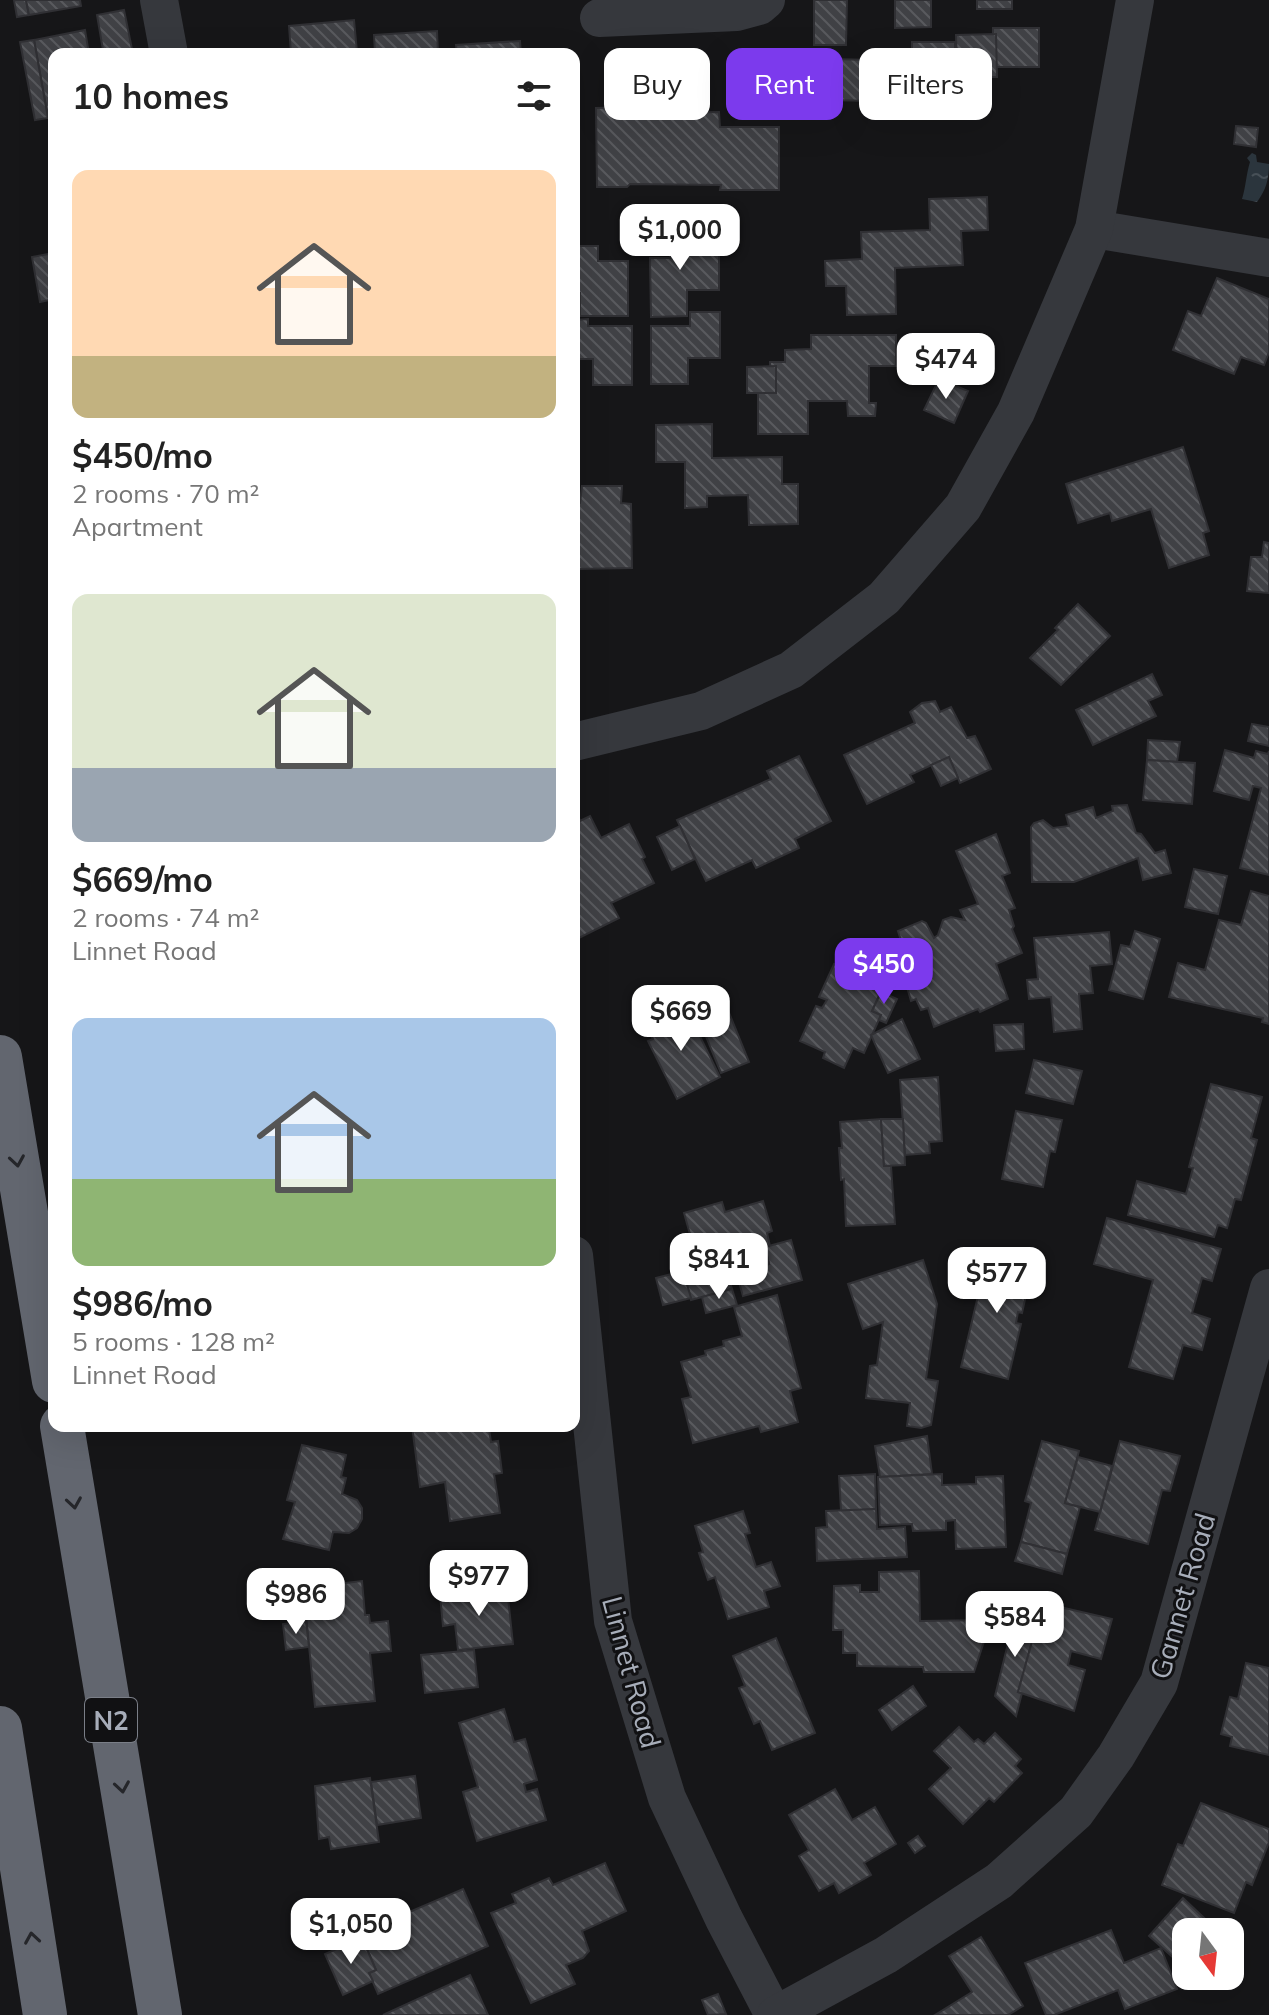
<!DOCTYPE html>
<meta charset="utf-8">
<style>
:root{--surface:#fff;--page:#f2f2f2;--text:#222;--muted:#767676;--accent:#7c3aed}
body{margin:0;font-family:Mulish,sans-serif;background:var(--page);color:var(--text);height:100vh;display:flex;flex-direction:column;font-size:30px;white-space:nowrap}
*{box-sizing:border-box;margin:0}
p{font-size:26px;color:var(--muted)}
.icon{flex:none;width:44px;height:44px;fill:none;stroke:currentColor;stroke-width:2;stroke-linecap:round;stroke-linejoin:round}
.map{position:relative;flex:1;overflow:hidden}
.details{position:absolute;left:48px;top:48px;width:532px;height:1384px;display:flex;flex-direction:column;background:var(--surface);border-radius:16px;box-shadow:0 8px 32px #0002}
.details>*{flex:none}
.hud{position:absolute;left:604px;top:48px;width:544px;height:72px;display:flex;gap:16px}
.needle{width:52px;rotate:165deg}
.fabs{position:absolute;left:1172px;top:1918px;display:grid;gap:16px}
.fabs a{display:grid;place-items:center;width:72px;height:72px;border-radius:16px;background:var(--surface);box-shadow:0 8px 32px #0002;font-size:40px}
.price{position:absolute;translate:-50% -68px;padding:0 18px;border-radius:16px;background:#fff;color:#222;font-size:26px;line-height:52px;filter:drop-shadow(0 2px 4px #0008)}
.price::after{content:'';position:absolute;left:50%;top:48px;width:24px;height:18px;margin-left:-12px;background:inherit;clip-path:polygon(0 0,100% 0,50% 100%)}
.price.on{background:var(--accent);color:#fff}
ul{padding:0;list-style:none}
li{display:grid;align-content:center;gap:16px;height:424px;padding:0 24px}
li span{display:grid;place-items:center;height:248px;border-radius:16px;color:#555}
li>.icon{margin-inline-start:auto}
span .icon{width:144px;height:144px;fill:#fffc;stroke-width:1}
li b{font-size:34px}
h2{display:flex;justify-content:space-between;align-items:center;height:96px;padding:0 24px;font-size:34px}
.pill{padding:0 28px;border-radius:16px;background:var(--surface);box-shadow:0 8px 32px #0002;font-size:28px;line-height:72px}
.pill.on{background:var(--accent);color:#fff}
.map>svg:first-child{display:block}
</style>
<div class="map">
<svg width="1269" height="2015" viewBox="0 0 1269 2015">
<defs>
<pattern id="water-ripples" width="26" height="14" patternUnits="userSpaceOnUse" patternTransform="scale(2)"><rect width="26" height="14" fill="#2b353d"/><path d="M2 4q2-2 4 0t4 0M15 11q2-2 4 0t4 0" fill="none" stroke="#475057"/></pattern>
<pattern id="building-back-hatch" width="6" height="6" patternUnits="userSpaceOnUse" patternTransform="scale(2)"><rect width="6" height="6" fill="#404145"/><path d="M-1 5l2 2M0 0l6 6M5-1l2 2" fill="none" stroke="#595a5e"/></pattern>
</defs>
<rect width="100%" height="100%" fill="#161618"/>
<!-- water -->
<path fill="url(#water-ripples)" d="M 1252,153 L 1256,155 L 1257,162 L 1269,164 C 1269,179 1266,190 1257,202 L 1242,199 C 1246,186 1246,175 1250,162 L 1247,158 Z"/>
<!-- building -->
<g fill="url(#building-back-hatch)" stroke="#303034" stroke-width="2">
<polygon points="14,0 26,0 29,15 17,17"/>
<polygon points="26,0 80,0 81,6 29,15"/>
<polygon points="814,0 847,0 846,45 814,45"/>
<polygon points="895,0 931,0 931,27 895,28"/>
<rect x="977" y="0" width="35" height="9"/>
<polygon points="124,10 133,54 103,50 97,15"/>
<polygon points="354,20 357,52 291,54 289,26"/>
<rect x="993" y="28" width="46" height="39"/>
<polygon points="85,30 89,54 54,54 54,116 48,118 34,40"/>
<polygon points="437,31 438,54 375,54 374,35"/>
<polygon points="996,34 997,77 957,77 956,35"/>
<polygon points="34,40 48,118 35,120 20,42"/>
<polygon points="520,41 521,54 457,54 456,45"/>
<polygon points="912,42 955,42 955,85 912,86"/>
<polygon points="869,52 914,52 915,92 869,92"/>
<polygon points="830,59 872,60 872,101 829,100"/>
<polygon points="832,69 833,110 789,111 788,70"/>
<polygon points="659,106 661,113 719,112 720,127 779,127 779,190 720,190 721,185 630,184 627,187 597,187 596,108"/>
<polygon points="1236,126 1258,128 1256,147 1234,144"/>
<polygon points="987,197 988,230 961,231 963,265 895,268 896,314 847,315 846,286 826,286 825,261 862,259 861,232 930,230 929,199"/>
<polygon points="682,231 683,245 719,245 719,290 687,290 687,316 651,317 650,258 670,258 670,248 644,248 644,232"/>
<polygon points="574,246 598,246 598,261 628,261 628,316 580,316 580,293 574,293"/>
<polygon points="54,253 54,299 40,302 32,257"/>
<polygon points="1217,278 1269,299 1269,352 1264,365 1241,357 1234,374 1173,350 1188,311 1201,316"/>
<polygon points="690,312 720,312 720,358 688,358 688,384 651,384 651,326 690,326"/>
<polygon points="588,319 588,326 632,326 632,385 593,385 593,359 574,359 574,320"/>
<polygon points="811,335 896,335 896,366 869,366 869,403 876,403 875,416 848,416 847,401 808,401 808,434 758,434 758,392 771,392 770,362 785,362 785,350 811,349"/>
<polygon points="776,366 776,393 747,393 747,367"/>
<polygon points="939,379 968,391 954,423 924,410"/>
<polygon points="712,424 712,458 782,457 782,484 798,484 798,524 749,525 748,495 707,496 707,507 685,508 685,462 656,462 656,425"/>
<polygon points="1183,447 1209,531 1203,533 1209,555 1169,568 1151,509 1112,521 1110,513 1078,523 1066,484"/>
<polygon points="582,486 622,486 621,503 631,504 632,568 575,569 574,504 580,503"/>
<polygon points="1264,542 1269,543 1269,593 1247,591 1251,557 1262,557"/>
<polygon points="1078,604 1110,636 1061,685 1030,658 1058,630 1055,628"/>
<polygon points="1152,674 1162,695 1148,701 1156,716 1093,745 1076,710"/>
<polygon points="935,701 940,712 951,707 967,738 975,736 991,769 960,783 949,757 910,775 914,782 867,804 844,755 915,723 910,712 922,703"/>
<polygon points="1252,724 1269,727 1269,746 1248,741"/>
<polygon points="1148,740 1180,742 1177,762 1147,760"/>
<polygon points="1225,750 1254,758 1256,751 1268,754 1269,751 1269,875 1240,868 1261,788 1253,786 1249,800 1214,791"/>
<polygon points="799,756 831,821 795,839 799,848 756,868 752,860 706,881 677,820 771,779 767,771"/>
<polygon points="949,757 958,778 941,786 931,765"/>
<polygon points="1147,760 1195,763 1192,804 1143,800"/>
<polygon points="1127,805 1136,833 1141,834 1155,853 1165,850 1171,873 1143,880 1138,858 1074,882 1032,882 1031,827 1034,823 1043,820 1053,828 1069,826 1066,815 1093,807 1096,818 1113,811 1112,806"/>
<polygon points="590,816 601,838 629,824 645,857 642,859 654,883 611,903 619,918 579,938 574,928 574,820 579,818 580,821"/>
<polygon points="680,826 695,859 672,870 657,837"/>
<polygon points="996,834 1010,873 1002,876 1015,908 1009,910 1014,926 1012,929 1022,953 996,964 1008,999 980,1012 978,1009 934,1027 928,1008 921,1010 916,999 911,1001 907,987 912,975 898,931 922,921 926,923 934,938 938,935 943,920 951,917 965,920 960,910 978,904 956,851"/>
<polygon points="1194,869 1227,876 1218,914 1185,907"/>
<polygon points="1251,891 1269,896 1269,1024 1262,1022 1263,1018 1169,997 1178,963 1205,970 1219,920 1241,925"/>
<polygon points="1135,931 1160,939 1143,999 1109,990 1121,945 1130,947"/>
<polygon points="1109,932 1112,964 1090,966 1093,993 1079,994 1082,1029 1054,1032 1051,997 1029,999 1027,980 1038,979 1034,938"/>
<polygon points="868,959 881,965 874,981 861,975"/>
<polygon points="834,964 883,987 872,1011 881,1015 864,1053 853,1048 844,1068 823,1058 825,1052 800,1041 816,1006 822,1008 827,1000 819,997"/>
<polygon points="719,988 749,1062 721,1073 691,1000"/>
<polygon points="881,992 897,999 886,1023 879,1020 881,1015 872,1011"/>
<polygon points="681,1007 688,1022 692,1020 720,1077 677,1099 648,1041 653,1039 646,1024"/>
<polygon points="902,1019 920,1059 888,1073 871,1035"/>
<polygon points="1023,1024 1024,1049 996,1051 994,1025"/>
<polygon points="1034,1060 1082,1071 1073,1104 1026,1093"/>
<polygon points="938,1077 942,1141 929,1142 930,1153 905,1155 900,1080"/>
<polygon points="1211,1084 1262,1097 1251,1138 1257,1140 1241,1200 1235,1199 1227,1228 1218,1225 1214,1237 1128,1215 1137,1181 1186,1194 1193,1168 1189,1167"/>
<polygon points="1016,1111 1062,1120 1055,1152 1050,1151 1043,1187 1002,1179"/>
<polygon points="881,1119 884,1166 891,1166 895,1224 846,1226 844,1179 841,1180 839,1148 842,1148 840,1122"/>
<polygon points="881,1119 903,1119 905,1165 884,1166"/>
<polygon points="763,1201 772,1231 767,1233 770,1246 724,1259 732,1289 691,1300 682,1268 698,1263 684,1213 722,1202 725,1212"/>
<polygon points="1107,1218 1221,1249 1212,1281 1202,1278 1192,1313 1210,1319 1202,1350 1183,1345 1173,1379 1129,1367 1153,1280 1094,1264"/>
<polygon points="791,1240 802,1280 743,1296 736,1272 769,1264 765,1247"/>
<polygon points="765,1247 769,1264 736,1272 737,1276 729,1278 724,1259"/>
<polygon points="989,1250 1029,1259 1025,1276 1030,1277 1022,1313 1018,1312 1016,1323 1021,1324 1008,1379 961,1367"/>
<polygon points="923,1260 937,1304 926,1379 938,1381 931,1425 921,1428 907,1426 910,1403 866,1398 870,1366 877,1365 883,1322 863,1329 848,1284"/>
<polygon points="683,1271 691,1298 663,1305 656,1278"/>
<polygon points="732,1289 737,1305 706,1313 702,1297"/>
<polygon points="777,1295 801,1388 790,1391 798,1422 761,1432 759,1426 693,1443 682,1399 691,1397 681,1362 706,1355 705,1351 724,1346 723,1341 742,1336 734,1307"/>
<polygon points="412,1426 492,1426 493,1429 489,1429 491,1442 498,1441 502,1473 494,1474 500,1513 450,1521 445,1482 420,1487"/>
<polygon points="927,1436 932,1474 880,1477 875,1446"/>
<polygon points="1042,1441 1079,1451 1065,1503 1080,1507 1067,1554 1021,1542 1031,1503 1025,1501"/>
<polygon points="1120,1441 1180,1456 1170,1491 1162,1490 1148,1544 1095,1530"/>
<polygon points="302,1445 346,1455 341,1477 346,1478 342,1494 357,1500 362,1508 362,1519 357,1528 349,1533 333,1532 329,1550 283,1539 295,1502 287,1500"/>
<polygon points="1078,1457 1112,1466 1100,1512 1065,1503"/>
<polygon points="875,1474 876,1509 841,1511 839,1476"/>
<polygon points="942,1474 942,1485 976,1484 976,1477 1003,1476 1006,1547 956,1549 955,1520 946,1521 946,1530 913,1531 912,1524 880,1525 878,1477"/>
<polygon points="876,1509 877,1529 905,1527 907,1557 817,1561 816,1528 827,1527 826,1511"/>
<polygon points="743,1511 750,1533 745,1534 756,1567 771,1562 780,1586 764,1591 769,1607 728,1619 715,1577 708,1580 699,1553 703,1552 695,1526"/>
<polygon points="1021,1542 1067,1554 1062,1574 1015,1561"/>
<polygon points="919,1571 920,1621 991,1620 974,1672 924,1672 923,1667 857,1666 857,1653 843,1653 843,1630 833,1630 834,1586 860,1585 860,1592 879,1592 879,1572"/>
<polygon points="362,1581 365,1615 369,1615 370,1623 388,1621 391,1651 370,1653 375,1701 315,1707 306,1615 322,1613 319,1586"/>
<polygon points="507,1588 513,1644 458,1650 455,1624 443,1626 440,1595"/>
<polygon points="1019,1599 1033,1603 1025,1636 1033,1638 1018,1692 1022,1693 1016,1716 995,1696"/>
<polygon points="1034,1601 1112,1619 1101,1659 1071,1651 1068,1665 1085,1670 1074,1711 1018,1692 1033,1638 1025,1636"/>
<polygon points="1001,1602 1016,1606 1011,1626 995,1622"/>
<polygon points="306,1621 309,1647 286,1650 283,1624"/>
<polygon points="776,1638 815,1733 772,1750 760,1721 754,1724 739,1688 745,1686 733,1656"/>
<polygon points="474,1650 478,1687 425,1693 421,1655"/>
<polygon points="1246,1663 1269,1668 1269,1755 1230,1746 1232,1737 1221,1734 1230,1697 1238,1699"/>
<polygon points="913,1686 926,1706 892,1730 879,1710"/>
<polygon points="504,1709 514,1742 525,1739 537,1780 524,1784 526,1792 537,1789 546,1820 477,1841 463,1792 478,1787 459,1723"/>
<polygon points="959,1727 974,1742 978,1739 984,1744 995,1733 1021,1759 1015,1766 1022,1773 994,1802 989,1798 963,1824 929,1789 951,1768 934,1751"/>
<polygon points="415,1776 421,1818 377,1825 371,1782"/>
<polygon points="370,1778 379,1842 331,1849 329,1837 319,1839 315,1786"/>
<polygon points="835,1789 852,1820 875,1807 896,1844 864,1863 871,1875 839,1893 834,1883 819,1891 799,1856 809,1850 789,1815"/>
<polygon points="1201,1803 1269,1829 1269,1842 1252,1885 1246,1882 1234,1913 1162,1885 1178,1844 1183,1846"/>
<polygon points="918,1836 925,1846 915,1853 908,1843"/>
<polygon points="605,1863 626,1911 582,1931 589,1951 583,1958 566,1965 575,1984 531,2003 491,1913 516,1903 512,1894 549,1878 553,1885"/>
<polygon points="463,1889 488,1946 378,1994 369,1973 376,1970 360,1933"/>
<polygon points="1183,1898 1219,1932 1186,1932 1186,1969 1149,1936"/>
<polygon points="1111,1930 1124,1963 1161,1948 1177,1989 1125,2009 1118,1990 1054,2015 1046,2015 1025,1963"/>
<polygon points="981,1937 1023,2006 1008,2015 935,2015 972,1992 949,1956"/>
<polygon points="362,1938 376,1970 369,1973 373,1981 343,1995 325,1954"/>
<polygon points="470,1975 488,2015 383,2015"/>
<polygon points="718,1994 726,2014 708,2015 702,2000"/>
</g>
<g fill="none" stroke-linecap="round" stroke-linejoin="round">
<!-- street -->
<g stroke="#36383d" stroke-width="38">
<polyline points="159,0 169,54"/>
<polyline points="599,18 737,12 759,6 766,0"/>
<polyline points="1094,229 1269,258"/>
<polyline points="574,742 701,711 791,670 884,598 963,507 1016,412 1094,229 1135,0"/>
<polyline points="574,1255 613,1621 667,1798 724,1919 774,2015"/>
<polyline points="776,2015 886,1955 999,1881 1076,1812 1116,1756 1159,1683 1269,1288"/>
</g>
<!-- highway -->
<g stroke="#62666f" stroke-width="44">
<polyline points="0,1057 54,1381"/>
<polyline points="62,1426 160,2015"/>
<polyline points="0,1728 45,2015"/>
</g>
</g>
<!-- one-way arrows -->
<defs><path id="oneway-chevron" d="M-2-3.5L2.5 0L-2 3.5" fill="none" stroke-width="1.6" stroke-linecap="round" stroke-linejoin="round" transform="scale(2)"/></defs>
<g stroke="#25262a">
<use href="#oneway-chevron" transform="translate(17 1161) rotate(81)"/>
<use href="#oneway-chevron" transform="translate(74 1503) rotate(81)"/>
<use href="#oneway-chevron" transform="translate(122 1787) rotate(81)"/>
<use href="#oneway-chevron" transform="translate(32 1938) rotate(-99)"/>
</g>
<g text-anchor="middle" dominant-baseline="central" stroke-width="6" stroke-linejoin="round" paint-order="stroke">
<!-- shield labels -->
<rect fill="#111113" stroke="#7a7e87" stroke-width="2" x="85" y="1698" width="52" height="44" rx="6"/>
<g font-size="26" font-weight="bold" fill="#a7adb9">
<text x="111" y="1720">N2</text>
</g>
<!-- street labels -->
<g font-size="28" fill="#a7adb9" stroke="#111113">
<text transform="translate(1182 1596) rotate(-74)">Gannet Road</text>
<text transform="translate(632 1672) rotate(75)">Linnet Road</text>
</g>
</g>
</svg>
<div class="fabs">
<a><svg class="needle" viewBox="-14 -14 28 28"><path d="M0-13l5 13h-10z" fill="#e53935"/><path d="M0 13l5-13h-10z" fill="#767676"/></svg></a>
</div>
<b class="price" style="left:680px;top:272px">$1,000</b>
<b class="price" style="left:946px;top:401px">$474</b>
<b class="price on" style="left:884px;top:1006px">$450</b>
<b class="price" style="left:681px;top:1053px">$669</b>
<b class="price" style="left:719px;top:1301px">$841</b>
<b class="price" style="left:997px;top:1315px">$577</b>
<b class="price" style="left:479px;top:1618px">$977</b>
<b class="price" style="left:296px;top:1636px">$986</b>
<b class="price" style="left:1015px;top:1659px">$584</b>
<b class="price" style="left:351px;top:1966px">$1,050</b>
<div class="hud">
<a class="pill">Buy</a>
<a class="pill on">Rent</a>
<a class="pill">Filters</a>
</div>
<section class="details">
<h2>10 homes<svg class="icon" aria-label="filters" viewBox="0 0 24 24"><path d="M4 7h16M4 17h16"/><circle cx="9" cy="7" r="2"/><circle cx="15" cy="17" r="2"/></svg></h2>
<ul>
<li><span style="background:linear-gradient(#ffd9b3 75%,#c2b280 0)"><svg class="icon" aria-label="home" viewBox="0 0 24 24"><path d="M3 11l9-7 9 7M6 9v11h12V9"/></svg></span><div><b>$450/mo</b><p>2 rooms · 70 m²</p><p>Apartment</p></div></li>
<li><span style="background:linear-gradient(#dfe7d0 70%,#9aa5b1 0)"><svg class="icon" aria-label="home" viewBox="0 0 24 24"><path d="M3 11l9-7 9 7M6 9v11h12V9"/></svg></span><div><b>$669/mo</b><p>2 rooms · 74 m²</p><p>Linnet Road</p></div></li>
<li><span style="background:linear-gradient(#a9c7e8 65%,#8fb573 0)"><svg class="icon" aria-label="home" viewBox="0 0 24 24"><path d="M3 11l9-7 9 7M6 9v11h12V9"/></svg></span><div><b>$986/mo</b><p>5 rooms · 128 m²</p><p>Linnet Road</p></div></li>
</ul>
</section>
</div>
